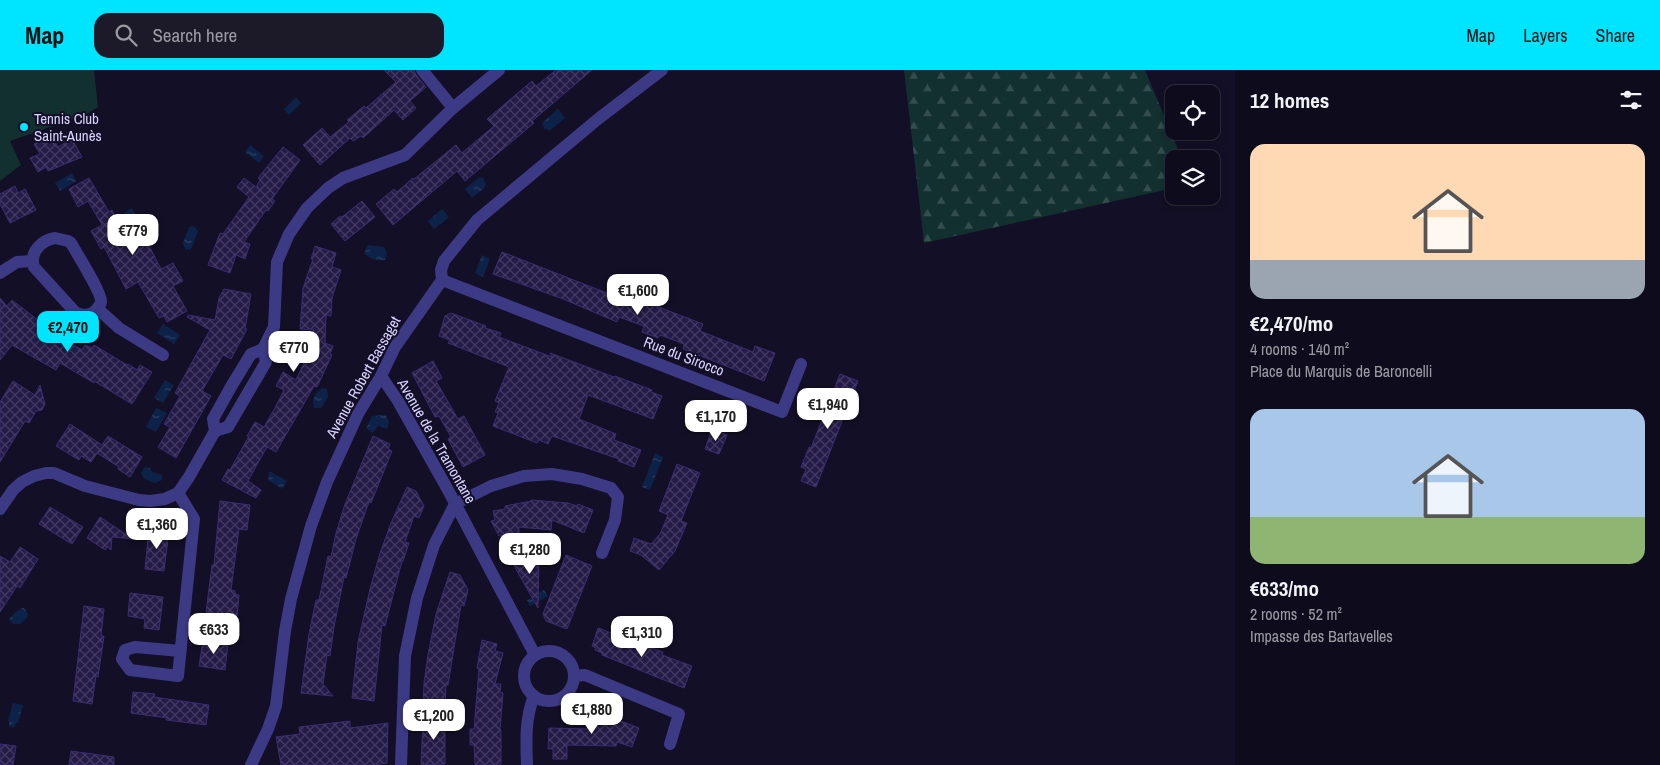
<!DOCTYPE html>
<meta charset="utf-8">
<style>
:root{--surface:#0e0b1c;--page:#1c1929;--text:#f1f3f6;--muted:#9b9ba3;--line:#2e2b3b;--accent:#00e5ff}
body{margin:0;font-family:"Archivo Narrow",sans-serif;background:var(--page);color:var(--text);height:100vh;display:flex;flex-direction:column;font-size:19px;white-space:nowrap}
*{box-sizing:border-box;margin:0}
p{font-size:16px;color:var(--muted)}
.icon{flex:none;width:28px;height:28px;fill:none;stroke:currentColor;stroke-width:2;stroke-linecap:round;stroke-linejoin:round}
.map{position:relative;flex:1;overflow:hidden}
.side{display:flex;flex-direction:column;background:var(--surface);width:425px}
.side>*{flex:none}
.fabs{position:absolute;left:1165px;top:15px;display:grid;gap:10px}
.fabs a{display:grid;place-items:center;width:55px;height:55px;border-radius:10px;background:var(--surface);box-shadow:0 2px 8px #0003,0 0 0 1px var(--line);font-size:25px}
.price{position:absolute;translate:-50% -42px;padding:0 11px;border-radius:10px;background:#fff;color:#222;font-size:16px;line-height:32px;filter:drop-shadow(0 1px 2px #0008)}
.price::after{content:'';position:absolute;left:50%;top:30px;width:15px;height:11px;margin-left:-8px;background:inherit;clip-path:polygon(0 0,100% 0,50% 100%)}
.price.on{background:var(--accent);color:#111}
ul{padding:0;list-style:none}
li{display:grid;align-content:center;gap:10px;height:265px;padding:0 15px}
li span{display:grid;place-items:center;height:155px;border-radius:15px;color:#555}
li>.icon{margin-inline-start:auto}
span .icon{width:90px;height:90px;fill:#fffc;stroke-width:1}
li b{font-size:21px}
h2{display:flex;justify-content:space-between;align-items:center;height:60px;padding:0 15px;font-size:21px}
header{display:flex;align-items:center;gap:30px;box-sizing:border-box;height:70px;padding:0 25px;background:var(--accent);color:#111}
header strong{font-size:24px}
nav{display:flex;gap:28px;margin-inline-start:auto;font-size:18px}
.search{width:350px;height:45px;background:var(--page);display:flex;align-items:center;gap:12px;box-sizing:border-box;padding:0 18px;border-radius:15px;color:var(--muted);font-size:19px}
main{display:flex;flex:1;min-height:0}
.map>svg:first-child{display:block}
</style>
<header>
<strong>Map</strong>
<div class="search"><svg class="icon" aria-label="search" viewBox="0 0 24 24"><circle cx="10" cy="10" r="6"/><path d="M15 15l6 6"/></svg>Search here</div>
<nav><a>Map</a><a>Layers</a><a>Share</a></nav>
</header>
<main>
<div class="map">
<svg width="1235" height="695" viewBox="0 0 1235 695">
<defs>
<pattern id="forest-firs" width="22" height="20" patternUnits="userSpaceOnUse" patternTransform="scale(1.25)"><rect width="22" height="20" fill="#12302f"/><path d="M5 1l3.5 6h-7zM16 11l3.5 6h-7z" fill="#344d4e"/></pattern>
<pattern id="water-ripples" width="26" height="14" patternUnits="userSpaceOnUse" patternTransform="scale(1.25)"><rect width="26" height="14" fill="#0c2248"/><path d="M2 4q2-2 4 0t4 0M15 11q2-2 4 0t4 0" fill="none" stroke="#2f4163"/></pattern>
<pattern id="building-cross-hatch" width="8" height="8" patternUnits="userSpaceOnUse" patternTransform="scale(1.25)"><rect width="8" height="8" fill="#241b47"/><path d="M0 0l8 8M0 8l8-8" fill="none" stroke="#433b63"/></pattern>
</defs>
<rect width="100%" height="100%" fill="#130f26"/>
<!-- forest -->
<polygon fill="url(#forest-firs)" points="904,0 1145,0 1182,89 1174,89 1174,118 924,173"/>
<!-- pitch -->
<polygon fill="#12302f" points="0,0 94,0 98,37 87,44 10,71 21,95 0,111"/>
<!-- water -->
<g fill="url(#water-ripples)">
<polygon points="296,27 301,33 289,45 284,39"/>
<polygon points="558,39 565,48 549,61 547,59 545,60 542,53"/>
<polygon points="250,75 264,86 259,93 245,82"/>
<polygon points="72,103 76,111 60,121 55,113"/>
<polygon points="480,107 483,108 486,114 484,118 472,128 465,119"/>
<polygon points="132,138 140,154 132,158 124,143"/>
<polygon points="442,139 449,147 434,159 428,151"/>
<polygon points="192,156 195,157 198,161 192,177 190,180 185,179 183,173 189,157"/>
<path d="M 368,175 L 384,177 L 387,183 L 385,190 C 376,191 370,189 364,183 Z"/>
<polygon points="482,185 490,189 483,207 475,203"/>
<polygon points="163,254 180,265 174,274 157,263"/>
<polygon points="165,310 174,315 163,333 154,328"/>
<path d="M 322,318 L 327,319 L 328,327 L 321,338 L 314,338 C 311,331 315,322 322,318 Z"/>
<polygon points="156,338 167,343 156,362 146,357"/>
<polygon points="386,345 389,352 387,359 378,356 373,363 366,359 372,346"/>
<polygon points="655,383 663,387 650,420 642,417"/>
<polygon points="147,397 150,398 152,402 162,405 162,410 155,413 144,409 141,403 144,398"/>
<polygon points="269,401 287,411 282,419 268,410"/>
<polygon points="544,520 548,526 530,536 527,530"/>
<polygon points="22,538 24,538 28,544 27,548 20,554 13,554 9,549 17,541"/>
<polygon points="13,633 23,635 18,653 16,653 14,658 9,656 9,651 8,651"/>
</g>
<!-- building -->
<g fill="url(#building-cross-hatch)" stroke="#3b2d73">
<polygon points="384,0 414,0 416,5 426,17 410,31 416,38 403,50 394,40 363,68 361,66 353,71 350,68 320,95 303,75 322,58 330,67 349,52 347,50 364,36 366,38 396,12"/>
<polygon points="556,0 592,0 532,51 534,53 465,111 457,101 393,155 376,134 394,119 397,122 413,108 414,109 456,75 462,83 494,56 487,49 532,11 536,16"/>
<polygon points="51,65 58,77 72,69 82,87 48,101 46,97 38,102 30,88 40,84 34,74"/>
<polygon points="283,77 300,90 272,129 275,131 268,141 266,140 244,172 250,174 245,189 236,185 230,203 208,195 220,163 223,164 249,127 237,117 244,108 256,117 260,110 258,108"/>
<polygon points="89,108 109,142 112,140 115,148 119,146 128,164 140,158 161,199 173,193 183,211 173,216 187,241 167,252 164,246 159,248 138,212 126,219 104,177 101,179 91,161 102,155 88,131 78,137 69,119"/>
<polygon points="15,116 18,123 25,119 36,140 10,153 0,134 0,124"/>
<polygon points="362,131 375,147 345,171 331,154 340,146 342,147"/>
<polygon points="315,176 336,183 332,197 341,200 332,228 331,246 326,245 325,273 333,276 330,284 332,285 317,317 314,316 276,382 267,377 248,411 261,420 256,428 222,410 228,399 230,400 249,366 247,366 255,352 264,357 276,336 284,320 276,316 283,302 296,310 308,284 303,282 314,260 300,259 303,218 313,189 311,189"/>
<polygon points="502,182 607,223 609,217 669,241 703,254 700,261 753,282 755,276 775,283 764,311 683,279 684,274 660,265 658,268 642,262 644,256 619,247 617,252 563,229 493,204"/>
<polygon points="224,219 251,224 245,259 247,259 231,289 223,285 202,321 211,326 176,388 158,377 170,357 164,354 180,326 175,323 210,260 187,247 188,245 215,250 219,228"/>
<polygon points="0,228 7,236 12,230 43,254 45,252 63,262 60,267 82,280 85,275 92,278 94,275 127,295 128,294 137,300 140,295 152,302 132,334 94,311 94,313 60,293 56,300 12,275 0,290"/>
<polygon points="451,243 486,256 485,258 501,263 499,267 552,287 550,283 614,307 615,306 652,320 651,322 662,326 653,349 588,325 579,349 616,364 614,370 641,380 634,397 618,391 619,389 552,366 548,374 539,370 537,373 493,356 498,343 495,342 499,333 495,331 509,297 448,273 450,270 439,266 445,246"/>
<polygon points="433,291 442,308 436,311 458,349 464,346 485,385 463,397 448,369 451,367 439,346 435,347 412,303"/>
<polygon points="840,304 858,311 816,417 801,411 806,399 801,397 809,377 811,378"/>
<polygon points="13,311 35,325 40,315 45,334 42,340 36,341 29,353 25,351 0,392 0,332"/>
<polygon points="70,354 102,375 108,366 142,387 130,407 118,399 119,397 97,383 98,382 91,392 81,386 79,390 56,376"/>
<polygon points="712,359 727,365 719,384 705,379"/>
<polygon points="373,366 390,374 388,379 392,381 371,433 369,432 356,469 346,508 344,507 334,557 330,586 327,585 323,614 333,626 301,623 309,564 316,530 319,530 328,486 331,487 336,463 345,434"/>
<polygon points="677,394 700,403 681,451 687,453 675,481 659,500 641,485 630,481 634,468 651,474 660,464 668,445 659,441"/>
<polygon points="407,417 416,421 424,436 419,448 414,446 405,472 409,473 403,491 402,491 385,556 382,555 374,631 352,628 358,572 370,519 380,483 391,453"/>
<polygon points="531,430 568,433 577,436 578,434 593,440 584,463 552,450 551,460 519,457 519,463 499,466 491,451 495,450 493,441 505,439 505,436 531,431"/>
<polygon points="220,431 250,435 247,460 239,459 231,520 235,521 235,524 239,525 237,546 206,542 212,495 214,495"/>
<polygon points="50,437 83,457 72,474 39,454"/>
<polygon points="100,447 133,469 112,467 111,480 107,477 105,480 87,468"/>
<polygon points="149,458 169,461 164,501 145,499"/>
<polygon points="20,477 38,489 20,518 17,516 0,542 0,486 10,492"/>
<polygon points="566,485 592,496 567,559 546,551 543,544"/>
<polygon points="522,486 539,486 538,538 513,494 522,495"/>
<polygon points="450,502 460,505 468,520 464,536 461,535 448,615 446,615 445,639 423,636 424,613 428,585 436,544"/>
<polygon points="130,523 163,527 159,560 144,558 145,549 128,546"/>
<polygon points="84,536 104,539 101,566 104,566 98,607 96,606 92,634 73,631"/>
<polygon points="598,558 663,582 662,585 692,596 684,618 602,585 602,583 595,580 596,578 592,576"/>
<polygon points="482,570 497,574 495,581 503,583 495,614 501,614 500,622 503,623 500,660 501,660 501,695 475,695 474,675 470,675 470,659 474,659 479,599 477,598"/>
<polygon points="203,571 228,574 225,600 199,596"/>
<polygon points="133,622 155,624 154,627 209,635 206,655 166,650 167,648 131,643"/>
<polygon points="590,645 605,645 639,658 632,677 617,672 616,676 567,675 567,689 553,689 553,679 548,679 549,658 590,659"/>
<polygon points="445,646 445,694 421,695 423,649"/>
<polygon points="350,651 350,658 388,653 387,693 374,695 281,695 276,667 300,664 299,657"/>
<polygon points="0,674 16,676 13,695 0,695"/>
<polygon points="71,681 114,687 114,695 69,695"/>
</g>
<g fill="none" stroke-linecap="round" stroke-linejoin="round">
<!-- minor -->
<g stroke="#3d3a85" stroke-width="12">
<polyline points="422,0 453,38"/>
<path d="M 55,168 L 68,171 L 71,173 C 77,184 102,223 101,232 C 100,236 97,239 94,242 C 88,246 83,245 76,243 L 34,197 C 29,182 42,170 55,168 Z"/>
<polyline points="0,203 17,192 32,191"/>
<polyline points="442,210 782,342 801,294"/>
<polyline points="98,239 119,258 163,285"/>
<polyline points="381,306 398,331 448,420 535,585"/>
<polyline points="215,361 228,357 266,292 263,279 274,257 277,192 289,164 307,138 328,118 343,108 405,85 453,38 499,0"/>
<polyline points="178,423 194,449 178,606 130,600 122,589 125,580 135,577 180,581"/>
<polyline points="0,439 13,420 22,412 34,406 46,403 54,403 85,416 139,430 150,431 165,429 178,423 189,407 215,361 213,349 232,315 251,284 263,279"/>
<circle cx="549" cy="606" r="25"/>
<polyline points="574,606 585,605 679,644 670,674"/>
<polyline points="251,695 268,659 276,636 285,561 291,529 311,456 327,412 358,344 381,306 395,277 442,210 441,200 444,191 477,150 598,49 662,0"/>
<polyline points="401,695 405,586 417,528 434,475 455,434 491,416 524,406 552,404 582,409 611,418 618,427 615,450 602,483"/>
<path d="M 527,695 C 526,672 525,648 534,626"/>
</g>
</g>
<!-- markers -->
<circle fill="#00e5ff" stroke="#130f26" stroke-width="2" cx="24" cy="57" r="5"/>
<g text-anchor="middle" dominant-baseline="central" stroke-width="4" stroke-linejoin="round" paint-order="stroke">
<!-- poi labels -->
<g font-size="15" fill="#d9d4ff" stroke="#130f26" text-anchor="start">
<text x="34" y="48">Tennis Club<tspan x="34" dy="17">Saint-Aunès</tspan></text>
</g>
<!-- street labels -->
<g font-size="15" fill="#d9d4ff" stroke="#130f26">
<text transform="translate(684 286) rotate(21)">Rue du Sirocco</text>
<text transform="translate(363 307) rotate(-61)">Avenue Robert Bassaget</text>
<text transform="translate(437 371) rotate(60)">Avenue de la Tramontane</text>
</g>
</g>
</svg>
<div class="fabs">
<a><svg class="icon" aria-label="locate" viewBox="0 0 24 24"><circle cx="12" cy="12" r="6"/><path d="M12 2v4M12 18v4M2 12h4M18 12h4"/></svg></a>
<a><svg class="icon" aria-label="layers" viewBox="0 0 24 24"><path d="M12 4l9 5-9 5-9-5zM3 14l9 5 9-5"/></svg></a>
</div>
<b class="price" style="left:133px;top:186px">€779</b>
<b class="price" style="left:638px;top:246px">€1,600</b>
<b class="price on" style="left:68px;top:283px">€2,470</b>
<b class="price" style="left:294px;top:303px">€770</b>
<b class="price" style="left:828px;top:360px">€1,940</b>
<b class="price" style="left:716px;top:372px">€1,170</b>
<b class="price" style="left:157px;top:480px">€1,360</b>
<b class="price" style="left:530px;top:505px">€1,280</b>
<b class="price" style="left:214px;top:585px">€633</b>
<b class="price" style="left:642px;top:588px">€1,310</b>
<b class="price" style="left:592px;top:665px">€1,880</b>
<b class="price" style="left:434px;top:671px">€1,200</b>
</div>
<section class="side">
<h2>12 homes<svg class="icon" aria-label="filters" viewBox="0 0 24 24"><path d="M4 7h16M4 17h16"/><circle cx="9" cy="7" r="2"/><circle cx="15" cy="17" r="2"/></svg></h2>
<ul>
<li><span style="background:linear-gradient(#ffd9b3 75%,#9aa5b1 0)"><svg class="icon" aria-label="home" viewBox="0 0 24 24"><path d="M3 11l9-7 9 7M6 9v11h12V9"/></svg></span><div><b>€2,470/mo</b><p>4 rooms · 140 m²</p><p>Place du Marquis de Baroncelli</p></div></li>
<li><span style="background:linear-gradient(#a9c7e8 70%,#8fb573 0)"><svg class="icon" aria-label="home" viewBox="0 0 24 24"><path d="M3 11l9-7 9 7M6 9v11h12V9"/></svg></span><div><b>€633/mo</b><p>2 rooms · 52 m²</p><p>Impasse des Bartavelles</p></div></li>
</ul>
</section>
</main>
